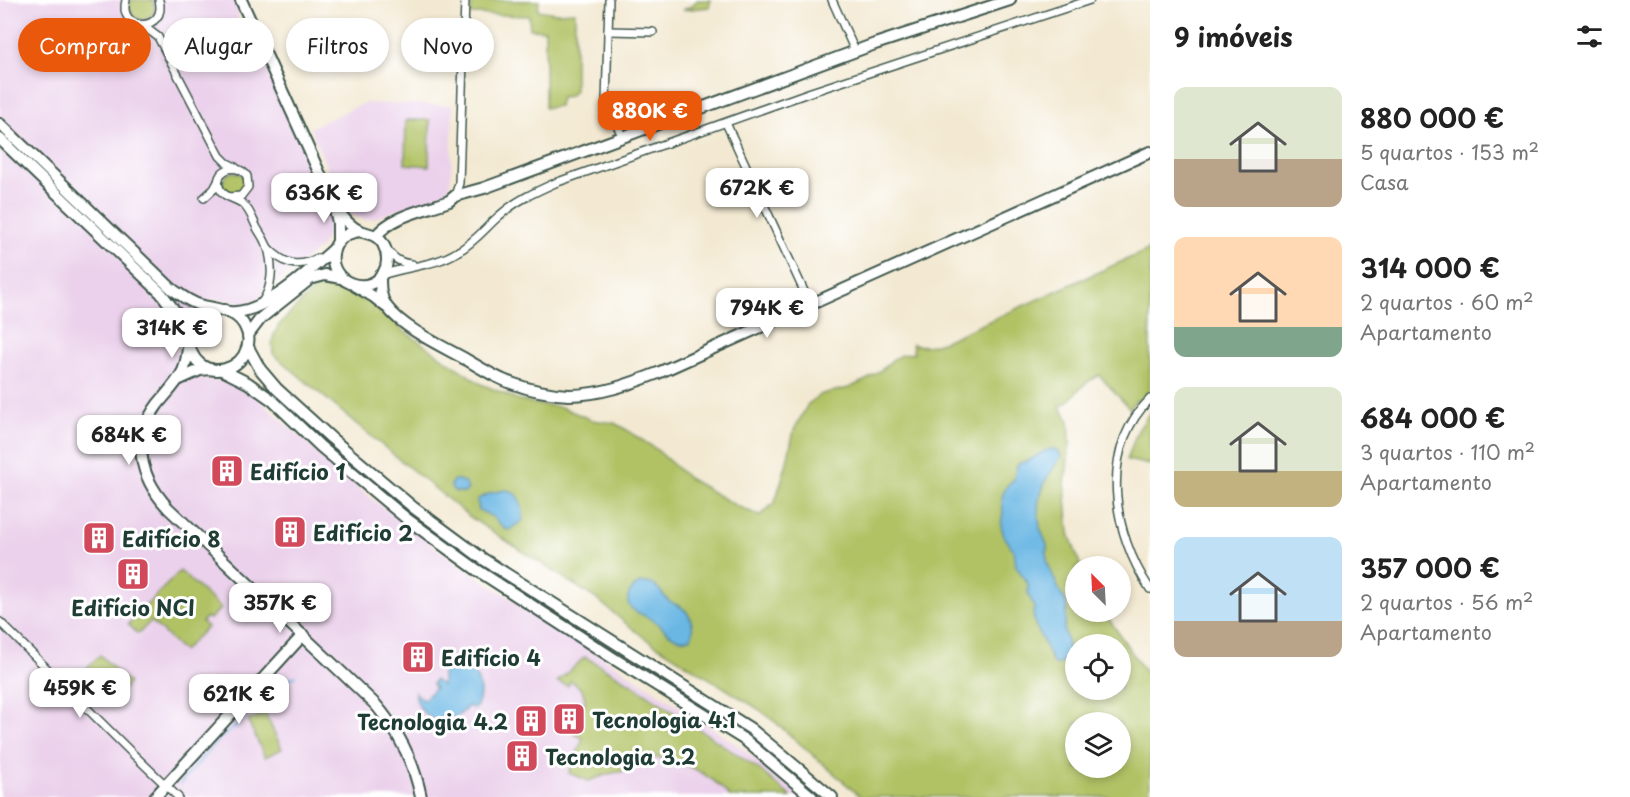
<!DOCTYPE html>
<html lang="pt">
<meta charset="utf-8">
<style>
:root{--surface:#fff;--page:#f2f2f2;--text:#222;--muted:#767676;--accent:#ea580c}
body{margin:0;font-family:"Playpen Sans",sans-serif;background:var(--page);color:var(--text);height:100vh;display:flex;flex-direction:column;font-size:22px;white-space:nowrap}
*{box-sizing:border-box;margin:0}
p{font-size:20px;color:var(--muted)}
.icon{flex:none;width:33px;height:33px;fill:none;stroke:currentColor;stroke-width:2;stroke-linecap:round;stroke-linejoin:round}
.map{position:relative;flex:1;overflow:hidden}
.details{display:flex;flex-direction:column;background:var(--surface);width:480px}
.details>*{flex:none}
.hud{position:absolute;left:18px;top:18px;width:570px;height:54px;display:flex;gap:12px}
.needle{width:39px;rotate:336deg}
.tools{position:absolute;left:1065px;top:556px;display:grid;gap:12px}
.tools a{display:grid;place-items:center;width:66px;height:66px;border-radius:50%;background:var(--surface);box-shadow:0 3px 9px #0003;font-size:30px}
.price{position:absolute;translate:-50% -51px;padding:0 14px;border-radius:12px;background:#fff;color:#222;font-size:20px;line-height:39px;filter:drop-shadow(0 2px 3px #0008)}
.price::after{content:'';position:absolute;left:50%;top:36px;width:18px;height:14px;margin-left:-9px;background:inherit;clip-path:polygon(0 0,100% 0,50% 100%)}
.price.on{background:var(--accent);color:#fff}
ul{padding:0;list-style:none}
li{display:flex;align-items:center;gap:18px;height:150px;padding:0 24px}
li span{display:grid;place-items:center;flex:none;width:168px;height:120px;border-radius:12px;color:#555}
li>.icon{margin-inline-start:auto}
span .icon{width:72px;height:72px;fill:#fffc;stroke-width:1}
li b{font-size:26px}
h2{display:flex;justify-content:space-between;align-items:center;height:72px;padding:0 24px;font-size:26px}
.pill{padding:0 21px;border-radius:27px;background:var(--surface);box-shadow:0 3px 9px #0003;font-size:21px;line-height:54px}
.pill.on{background:var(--accent);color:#fff}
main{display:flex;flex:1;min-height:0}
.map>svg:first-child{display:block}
</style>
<main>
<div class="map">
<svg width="1150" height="797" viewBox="0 0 1150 797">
<rect width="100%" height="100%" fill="#fff"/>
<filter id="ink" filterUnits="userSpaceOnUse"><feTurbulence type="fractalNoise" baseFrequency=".0167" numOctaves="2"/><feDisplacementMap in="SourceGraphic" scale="12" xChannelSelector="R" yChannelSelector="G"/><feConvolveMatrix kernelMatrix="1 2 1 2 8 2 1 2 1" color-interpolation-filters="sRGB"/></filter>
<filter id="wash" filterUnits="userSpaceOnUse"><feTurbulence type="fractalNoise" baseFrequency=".008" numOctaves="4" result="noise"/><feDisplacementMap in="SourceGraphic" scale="24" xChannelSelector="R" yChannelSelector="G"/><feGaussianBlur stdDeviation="1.35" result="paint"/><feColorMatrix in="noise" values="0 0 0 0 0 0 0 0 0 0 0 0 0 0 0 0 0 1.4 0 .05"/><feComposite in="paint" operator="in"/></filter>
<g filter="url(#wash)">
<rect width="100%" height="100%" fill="#f3e9d2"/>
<!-- built -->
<g fill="#ebd1eb">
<polygon points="0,0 236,0 240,9 236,23 246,45 258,50 331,209 332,218 326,238 320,248 256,300 247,304 239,304 226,300 212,299 177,329 180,360 202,377 233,383 250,391 277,416 367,495 459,565 665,697 737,745 772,771 803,797 0,797"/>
<polygon points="364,103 453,105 451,179 448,189 439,195 373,219 364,220 346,212 310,128"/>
</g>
<!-- green -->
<g fill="#b1c265" stroke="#68804c" stroke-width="1.5" fill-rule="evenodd">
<polygon points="131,0 153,0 155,9 152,16 142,20 133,17 129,7"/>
<polygon points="471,0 539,1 538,10 555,13 575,12 575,90 570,96 561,97 559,106 545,108 545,30 530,29 529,16 471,14"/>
<polygon points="697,0 711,0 709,7 683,10 693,5"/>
<polygon points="406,120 430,120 429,166 405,164"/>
<circle cx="234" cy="183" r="11"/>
<path d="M 1150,249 L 1150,390 L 1138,401 L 1136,400 L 1130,409 L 1099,375 L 1086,383 L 1066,403 L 1060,406 L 1069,421 L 1070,443 L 1065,484 L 1069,533 L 1081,567 L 1076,567 L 1076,612 L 1104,612 L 1150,679 L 1150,797 L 861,797 L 775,722 L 760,710 L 646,639 L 624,622 L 598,600 L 471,518 L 378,442 L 273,354 L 272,342 L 274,335 L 279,325 L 313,290 L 322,284 L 330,283 L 350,293 L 359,295 L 374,303 L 404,331 L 481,384 L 519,400 L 541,405 L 561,407 L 592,420 L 614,423 L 622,427 L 656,449 L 688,478 L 735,505 L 760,516 L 775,502 L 786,466 L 794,430 L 808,404 L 822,394 L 849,388 L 866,380 L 885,367 L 893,359 L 901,355 L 914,353 L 912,344 C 924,348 935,345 947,340 ZM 1076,645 L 1120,645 L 1120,690 L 1076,690 ZM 1076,723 L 1120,723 L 1120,768 L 1076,768 Z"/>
<polygon points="1150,412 1150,465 1127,460 1137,432"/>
<polygon points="180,571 221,608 210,619 206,617 202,622 207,627 183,651 151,621 139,633 137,633 128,624"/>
<polygon points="100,655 129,683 116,697 86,669"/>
<path d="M 585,657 L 630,683 L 760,770 L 791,797 L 730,797 C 706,767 661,752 624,757 L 625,771 L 608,774 L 589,781 L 569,773 L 583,738 L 574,734 C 581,714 596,693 570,681 L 568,686 L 557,682 Z"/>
<polygon points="265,713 282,749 265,757 248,721"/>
</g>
<!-- water -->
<g fill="#6bb7e4" stroke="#457a8c" stroke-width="1.5">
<path d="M 1052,449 C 1058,450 1059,451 1061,457 L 1046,479 L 1039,499 L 1038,509 L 1040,528 L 1047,545 L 1047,562 L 1061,594 L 1066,601 L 1067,608 L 1064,630 L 1070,653 L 1061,663 L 1055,665 L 1053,663 L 1035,624 L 1033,613 L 1034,607 L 1028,593 L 1028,584 L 1016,566 L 1014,551 L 1004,536 L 1001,526 L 1003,512 L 1002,497 L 1006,487 L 1014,479 L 1017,466 L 1020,463 L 1030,460 L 1045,451 Z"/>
<polygon points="454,480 459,480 465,483 468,489 465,493 454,491 451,487 451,483"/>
<path d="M 506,490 C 510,491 513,491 516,495 C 521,500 524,513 523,520 L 509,530 L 505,529 L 493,517 L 479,510 L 477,500 C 486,493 496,492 506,490 Z"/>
<path d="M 640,583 C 658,582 658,590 668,600 C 672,604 677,604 681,607 C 691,613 695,628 691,638 C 674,644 667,630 654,621 C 645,614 625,612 628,597 C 630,590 634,586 640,583 Z"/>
<path d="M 442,656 C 469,656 490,685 475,709 L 468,706 C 450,730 418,723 415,692 L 423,700 L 435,688 L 432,684 L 435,680 L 442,685 Z"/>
</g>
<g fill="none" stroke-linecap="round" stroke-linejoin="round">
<!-- stream -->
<polyline stroke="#6bb7e4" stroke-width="2" points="180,784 217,741 241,722 255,703 271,694 289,679 296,676"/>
</g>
</g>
<g filter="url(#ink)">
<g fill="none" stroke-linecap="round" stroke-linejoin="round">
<!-- street casing -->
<g stroke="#3f574c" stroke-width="10">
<g id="street">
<path d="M 126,0 C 117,33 168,32 159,0"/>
<polyline points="609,0 606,102 608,109 623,137"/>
<polyline points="832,0 855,51"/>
<polyline points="142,25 158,37 220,156 227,163 235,167"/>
<polyline points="608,31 653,32"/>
<path d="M 101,41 C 112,32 120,24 135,24"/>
<polyline points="726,123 810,304"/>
<polyline points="455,196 459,183 465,0"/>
<path d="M 229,197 L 241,196 L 248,187 L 247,176 C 235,160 212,172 220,189 C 224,198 236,198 243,204 C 250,210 253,220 257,228 C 261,234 265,241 268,248 C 273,266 273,287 262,302"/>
<polyline points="204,198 214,189 219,180"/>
<path d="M 268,248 C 284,264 297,269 318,258"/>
<path d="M 387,249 C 394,259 400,263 412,264"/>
<path d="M 382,275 C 407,266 435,266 457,252 C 474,243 485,228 499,216 C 515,201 535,192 555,183 L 808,93 L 1090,0"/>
<path d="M 1150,399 C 1098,451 1113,534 1150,589"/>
<polyline points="0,622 134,755 178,797"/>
</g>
</g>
<!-- secondary casing -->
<g stroke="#3f574c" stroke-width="14">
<g id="secondary">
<polyline points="241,0 333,203 338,222 338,243"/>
<path d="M 337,209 C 343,218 350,227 360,231 C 370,234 378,235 383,244 C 387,251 388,259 386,267 C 374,302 321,282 335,247 C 340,236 350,232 361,231"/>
<path d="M 376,236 C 392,215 426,210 449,201 L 455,196 L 484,188 L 875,44 L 1010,0"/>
<path d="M 380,276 C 380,288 380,297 387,307 C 404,329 442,346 467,360 C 481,368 496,378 511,383 C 530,390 550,394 569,395 C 600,395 630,384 658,373 L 1150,152"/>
<polyline points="355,286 374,297 385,306"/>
<path d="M 229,312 C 262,316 310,270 334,249"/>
<polyline points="248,335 261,318 310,279 325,275 341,278"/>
<path d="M 189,343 C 187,352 187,362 183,371 C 177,383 167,393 158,404 C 131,440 139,476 168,508 L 376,705 C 399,732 414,762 421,797"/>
<polyline points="180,379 200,370 211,369"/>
<polyline points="155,797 303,635"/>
</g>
</g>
<!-- primary casing -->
<g stroke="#3f574c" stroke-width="14">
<g id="primary">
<path d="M 0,124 L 172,289 C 181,295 189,302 200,305 C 218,310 238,309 246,329 C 249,335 249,342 247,348 C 244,358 236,366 225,369 C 182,379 173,307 225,310"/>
<polyline points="0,139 161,293 177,314 188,337"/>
<polyline points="248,347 260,369 277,389 331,438 414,508 483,559 751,729 832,797"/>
<polyline points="222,370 248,383 272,400 321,447 407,519 477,570 616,660 745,740 812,797"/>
</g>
</g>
<!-- street -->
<use href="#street" stroke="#fff" stroke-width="7"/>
<!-- secondary -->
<use href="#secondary" stroke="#fff" stroke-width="10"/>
<!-- primary -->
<use href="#primary" stroke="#fff" stroke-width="10"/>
</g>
</g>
<!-- icons -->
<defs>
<g id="building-square" transform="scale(1.725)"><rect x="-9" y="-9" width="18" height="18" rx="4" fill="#d1495b" stroke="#fff"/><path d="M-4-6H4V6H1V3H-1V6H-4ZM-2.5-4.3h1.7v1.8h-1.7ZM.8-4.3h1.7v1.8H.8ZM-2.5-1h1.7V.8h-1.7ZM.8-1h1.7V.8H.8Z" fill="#fff"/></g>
</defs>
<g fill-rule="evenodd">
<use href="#building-square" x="227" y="471"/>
<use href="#building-square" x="290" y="532"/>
<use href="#building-square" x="99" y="538"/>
<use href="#building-square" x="133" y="574"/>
<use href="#building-square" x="418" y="657"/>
<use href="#building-square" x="569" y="719"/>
<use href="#building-square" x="531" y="721"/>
<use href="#building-square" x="522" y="756"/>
</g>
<g text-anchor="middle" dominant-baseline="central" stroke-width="6" stroke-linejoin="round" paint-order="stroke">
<!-- poi labels -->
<g font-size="21" font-weight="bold" fill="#1f3d34" stroke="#fff" text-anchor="start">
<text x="250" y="471">Edifício 1</text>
<text x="313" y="532">Edifício 2</text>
<text x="122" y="538">Edifício 8</text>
<text x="133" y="607" text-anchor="middle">Edifício NCI</text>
<text x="441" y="657">Edifício 4</text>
<text x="592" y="719">Tecnologia 4.1</text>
<text x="508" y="721" text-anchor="end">Tecnologia 4.2</text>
<text x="545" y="756">Tecnologia 3.2</text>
</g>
</g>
</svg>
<div class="tools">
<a><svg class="needle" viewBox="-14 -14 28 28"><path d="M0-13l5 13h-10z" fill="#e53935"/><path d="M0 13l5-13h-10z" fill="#767676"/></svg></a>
<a><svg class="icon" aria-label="locate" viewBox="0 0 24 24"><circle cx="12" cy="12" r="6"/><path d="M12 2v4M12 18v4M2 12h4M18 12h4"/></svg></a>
<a><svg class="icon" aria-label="layers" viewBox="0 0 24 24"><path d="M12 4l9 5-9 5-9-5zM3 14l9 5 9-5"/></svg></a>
</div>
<b class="price on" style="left:650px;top:142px">880K €</b>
<b class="price" style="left:757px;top:219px">672K €</b>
<b class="price" style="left:324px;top:224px">636K €</b>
<b class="price" style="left:767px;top:339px">794K €</b>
<b class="price" style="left:172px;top:359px">314K €</b>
<b class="price" style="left:129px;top:466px">684K €</b>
<b class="price" style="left:280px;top:634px">357K €</b>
<b class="price" style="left:80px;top:719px">459K €</b>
<b class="price" style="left:239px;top:725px">621K €</b>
<div class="hud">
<a class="pill on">Comprar</a>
<a class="pill">Alugar</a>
<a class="pill">Filtros</a>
<a class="pill">Novo</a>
</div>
</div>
<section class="details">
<h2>9 imóveis<svg class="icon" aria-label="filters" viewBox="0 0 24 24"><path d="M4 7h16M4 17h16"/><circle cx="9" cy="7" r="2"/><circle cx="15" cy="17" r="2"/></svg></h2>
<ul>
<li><span style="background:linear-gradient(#dfe7d0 60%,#b9a48a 0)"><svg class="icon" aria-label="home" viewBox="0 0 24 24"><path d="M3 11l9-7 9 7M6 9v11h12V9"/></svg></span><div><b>880 000 €</b><p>5 quartos · 153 m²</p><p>Casa</p></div></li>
<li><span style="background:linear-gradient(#ffd9b3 75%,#7fa58c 0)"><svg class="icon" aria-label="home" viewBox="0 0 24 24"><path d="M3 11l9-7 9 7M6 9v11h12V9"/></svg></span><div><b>314 000 €</b><p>2 quartos · 60 m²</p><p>Apartamento</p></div></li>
<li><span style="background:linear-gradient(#dfe7d0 70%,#c2b280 0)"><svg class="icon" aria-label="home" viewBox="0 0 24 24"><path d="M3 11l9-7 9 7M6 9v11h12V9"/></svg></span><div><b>684 000 €</b><p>3 quartos · 110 m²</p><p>Apartamento</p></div></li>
<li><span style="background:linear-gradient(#bfe0f5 70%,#b9a48a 0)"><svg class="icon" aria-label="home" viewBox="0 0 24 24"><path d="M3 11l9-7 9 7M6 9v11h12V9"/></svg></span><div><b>357 000 €</b><p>2 quartos · 56 m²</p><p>Apartamento</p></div></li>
</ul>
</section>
</main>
